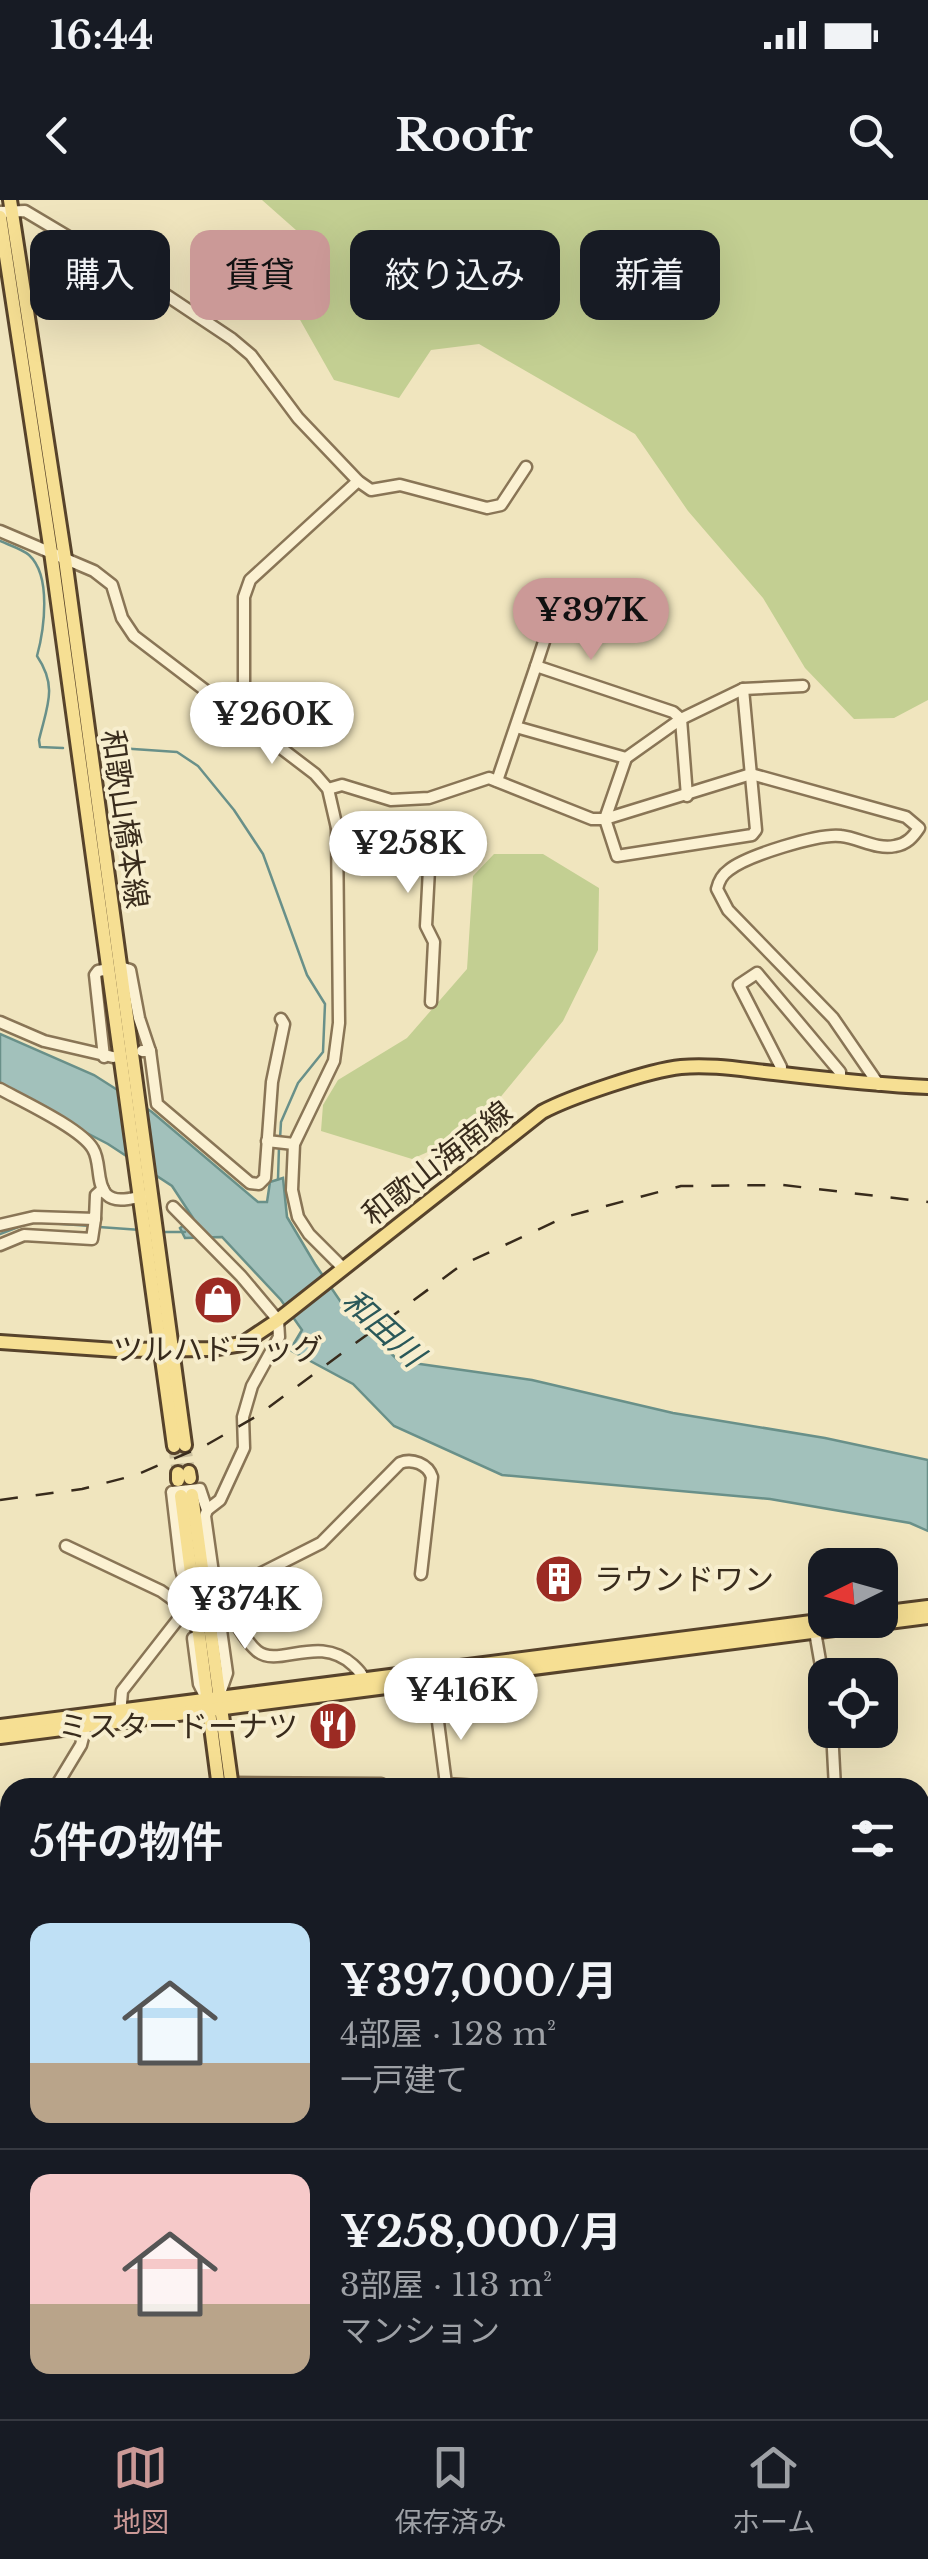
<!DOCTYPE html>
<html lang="ja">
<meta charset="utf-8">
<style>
:root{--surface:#171b24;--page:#20242c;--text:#f1f3f6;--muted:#9ea1a6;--line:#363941;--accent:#cb9997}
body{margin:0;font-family:"Libre Baskerville","Noto Sans JP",serif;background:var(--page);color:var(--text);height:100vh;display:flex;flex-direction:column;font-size:38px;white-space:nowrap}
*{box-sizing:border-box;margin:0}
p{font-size:32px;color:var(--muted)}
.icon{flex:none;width:55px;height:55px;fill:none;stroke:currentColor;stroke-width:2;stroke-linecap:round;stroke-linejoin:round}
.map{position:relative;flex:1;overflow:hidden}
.details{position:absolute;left:0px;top:1578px;width:930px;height:642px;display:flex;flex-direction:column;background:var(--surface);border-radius:30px 30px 0 0;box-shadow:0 10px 40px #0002}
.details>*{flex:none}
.guide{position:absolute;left:30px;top:30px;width:870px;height:90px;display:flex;gap:20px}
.needle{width:65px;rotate:265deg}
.controls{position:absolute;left:808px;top:1348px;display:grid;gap:20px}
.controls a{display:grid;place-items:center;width:90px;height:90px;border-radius:20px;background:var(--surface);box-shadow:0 10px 40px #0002;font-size:50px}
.price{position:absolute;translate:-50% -85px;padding:0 22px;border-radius:35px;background:#fff;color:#222;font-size:32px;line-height:65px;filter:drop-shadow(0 2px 5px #0008)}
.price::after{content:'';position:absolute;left:50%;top:60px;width:30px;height:22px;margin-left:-15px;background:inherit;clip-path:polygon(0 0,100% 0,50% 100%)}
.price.on{background:var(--accent);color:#111}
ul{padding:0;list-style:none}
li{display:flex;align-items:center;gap:30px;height:250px;padding:0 30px}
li+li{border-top:2px solid var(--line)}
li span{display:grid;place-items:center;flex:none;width:280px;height:200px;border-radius:20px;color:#555}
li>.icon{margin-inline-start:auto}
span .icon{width:120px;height:120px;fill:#fffc;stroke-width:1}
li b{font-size:42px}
h2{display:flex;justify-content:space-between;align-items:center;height:120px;padding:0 30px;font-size:42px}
.pill{padding:0 35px;border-radius:20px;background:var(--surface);box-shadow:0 10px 40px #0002;font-size:35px;line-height:90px}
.pill.on{background:var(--accent);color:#111}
.status{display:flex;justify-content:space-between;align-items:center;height:70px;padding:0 50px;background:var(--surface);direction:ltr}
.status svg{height:28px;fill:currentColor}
header{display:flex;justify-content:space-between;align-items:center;height:130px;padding:0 30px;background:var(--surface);font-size:45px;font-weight:800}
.tabs{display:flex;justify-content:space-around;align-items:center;height:140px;border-top:2px solid var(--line);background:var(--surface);font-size:28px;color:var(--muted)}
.tabs a{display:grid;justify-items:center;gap:5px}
.tabs .on{color:var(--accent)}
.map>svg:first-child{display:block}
</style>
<div class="status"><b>16:44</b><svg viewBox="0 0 49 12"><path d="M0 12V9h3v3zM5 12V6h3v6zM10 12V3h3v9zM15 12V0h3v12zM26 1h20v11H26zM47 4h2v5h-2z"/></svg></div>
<header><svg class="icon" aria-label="back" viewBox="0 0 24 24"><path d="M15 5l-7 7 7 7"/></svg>Roofr<svg class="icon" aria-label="search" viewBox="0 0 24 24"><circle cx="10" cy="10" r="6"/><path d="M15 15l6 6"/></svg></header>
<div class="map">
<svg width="928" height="2219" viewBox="0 0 928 2219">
<rect width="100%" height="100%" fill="#f0e5be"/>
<!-- green -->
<g fill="#c3cf92">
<polygon points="262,0 928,0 928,500 894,518 854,519 805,468 763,398 688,311 635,234 479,144 431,150 399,198 334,180 299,118 305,38"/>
<polygon points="494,654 543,654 599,688 598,750 563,821 485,916 450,942 412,959 321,931 323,905 338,880 407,838 467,769 473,676"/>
</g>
<!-- water -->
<g fill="#a2c1bb" stroke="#699089" stroke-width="2.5">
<polygon points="0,834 94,875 152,912 258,1002 267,1002 270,982 283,978 287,1017 315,1064 349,1114 399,1161 532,1180 673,1213 825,1238 928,1260 928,1331 910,1323 770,1299 502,1275 394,1226 353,1184 290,1150 302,1130 281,1100 222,1037 185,1038 180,1028 193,1018 172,986 108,944 0,888"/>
<polygon points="920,1762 928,1763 928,1890 920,1888"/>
</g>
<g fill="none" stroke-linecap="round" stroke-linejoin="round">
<!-- stream -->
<g stroke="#699089" stroke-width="2.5">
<path d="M 0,341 C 9,345 22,349 29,355 C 52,376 44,430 37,456 C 58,487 47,506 39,540 L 40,547 L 63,548"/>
<polyline points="104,547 177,552 198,566 234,610 263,654 307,775 325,804 323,852 298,883 281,922 280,939"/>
<polyline points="278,979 279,947"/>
<polyline points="34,1022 91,1026"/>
<polyline points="99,1027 141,1030"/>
<polyline points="164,1032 185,1032"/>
<polyline points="0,1034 26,1024"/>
</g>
<!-- major-tunnel -->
<g stroke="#cbc09e" stroke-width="12" stroke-dasharray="12 6" stroke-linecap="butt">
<polyline points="185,1245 189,1272"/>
<polyline points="174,1246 178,1273"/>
</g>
<!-- minor casing -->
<g stroke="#897556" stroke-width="15">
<g id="minor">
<polyline points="0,12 25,11 166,95 232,139 251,155 298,218 358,281 371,290 400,285 487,308 501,305 526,267"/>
<polyline points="0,331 94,371 112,385 122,418 134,436 315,574 328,589 337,628 339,823 334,861 294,944 292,990 298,1017 309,1034 343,1068"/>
<polyline points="527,398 555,408 536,466"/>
<polyline points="244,520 244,397 250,380 358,281"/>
<polyline points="516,527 626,558 681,519 743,489 803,486"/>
<polyline points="626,558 605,619 617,656 752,635 756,630 743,489"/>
<polyline points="497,581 536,466 673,512 681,519 687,596"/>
<path d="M 328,589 L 342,585 L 391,600 L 429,598 L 489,578 L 592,619 L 605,619 L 751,574 L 906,617 L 919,628 C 913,637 907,644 895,646 C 877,650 859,638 841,636 C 819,633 746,656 729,670 C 722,675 719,680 717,689 L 728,710 L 833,818 L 879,885"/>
<polyline points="337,628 367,651 429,669 426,726 434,742 431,802"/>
<polyline points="120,767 130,770 139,818 150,851"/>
<polyline points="0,822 44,841 113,857"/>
<polyline points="142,851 150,851 157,904 250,983 259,984 265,978 272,882 284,824 281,819"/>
<polyline points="104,857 95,775 98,771 109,769"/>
<polyline points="780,874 781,867 739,785 757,773 840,872 840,881"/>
<path d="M 0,889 C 22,901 82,929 93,949 C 101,962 96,983 106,994 C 116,1004 132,998 144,996"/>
<polyline points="267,941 294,944"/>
<polyline points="173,1007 241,1076 278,1120 279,1137 252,1186 243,1217 244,1248 220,1300 207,1310"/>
<polyline points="0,1025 34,1017 95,1019 96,995 103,989"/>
<polyline points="0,1045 24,1035 92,1039 95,1019"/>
<polyline points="66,1346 161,1391 186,1409 190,1408"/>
<polyline points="187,1391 181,1369 172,1292 200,1289 207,1310 205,1316 227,1473 220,1493"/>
<path d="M 217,1392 L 238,1385 L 321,1343 L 400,1263 C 412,1258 428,1264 432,1277 L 421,1374"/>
<path d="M 218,1403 L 225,1405 C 234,1419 244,1440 257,1451 C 279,1469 318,1433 353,1465 C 360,1472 363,1474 364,1484"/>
<polyline points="814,1426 825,1489"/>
<polyline points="193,1438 199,1484 204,1494"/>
<polyline points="432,1475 446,1584 510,1588"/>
<polyline points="120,1515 122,1491 186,1409"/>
<polyline points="832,1530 835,1588"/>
<polyline points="231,1583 381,1584 389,1588"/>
<polyline points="55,1588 81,1545 87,1522"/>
<polyline points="0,1673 10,1659"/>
<polyline points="0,1953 10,1945"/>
<polyline points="920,2000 928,1969"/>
<polyline points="920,2047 928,2049"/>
<polyline points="920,2094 928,2093"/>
<polyline points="0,2126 10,2122"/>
<polyline points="352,2210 354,2219"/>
<polyline points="416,2210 417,2219"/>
<polyline points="447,2210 448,2219"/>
<polyline points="508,2210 509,2219"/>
<polyline points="562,2210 562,2219"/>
<polyline points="708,2218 729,2210"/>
<polyline points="647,2219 670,2210"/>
<polyline points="779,2219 782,2210"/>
</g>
</g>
<!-- major casing -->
<g stroke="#57432b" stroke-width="18">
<g id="major">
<polyline points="10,0 65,359 185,1245"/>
<polyline points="0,17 51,352 174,1246"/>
<path d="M 0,1142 L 116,1150 L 211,1149 L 242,1144 L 278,1120 L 542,912 C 570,897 650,870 681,867 C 712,864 744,870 774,873 C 825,879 876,885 928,887"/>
<polyline points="189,1272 190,1278"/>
<polyline points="178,1273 178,1280"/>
<polyline points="192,1295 232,1588"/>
<polyline points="181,1296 219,1588"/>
<polyline points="880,1413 928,1407"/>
<polyline points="0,1526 827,1420"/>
<polyline points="0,1537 928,1417"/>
<polyline points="299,2210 301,2219"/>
<polyline points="313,2210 314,2219"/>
</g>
</g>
<!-- minor -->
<use href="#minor" stroke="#fbf1d2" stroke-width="10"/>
<!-- major -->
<use href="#major" stroke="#f6df93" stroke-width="12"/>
<!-- rail -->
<polyline stroke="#382b1c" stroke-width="2.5" stroke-dasharray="18 18" stroke-linecap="butt" points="0,1300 82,1289 136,1275 208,1244 257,1216 460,1066 565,1017 681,986 783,985 928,1002"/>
</g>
<!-- icons -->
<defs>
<g id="shop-disc" transform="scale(2.5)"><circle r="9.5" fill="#9c2b23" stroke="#f7eece"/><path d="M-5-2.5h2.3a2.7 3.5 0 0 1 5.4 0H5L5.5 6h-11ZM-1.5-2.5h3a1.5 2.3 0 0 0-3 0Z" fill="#fff"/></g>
<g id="building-disc" transform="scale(2.5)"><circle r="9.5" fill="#9c2b23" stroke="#f7eece"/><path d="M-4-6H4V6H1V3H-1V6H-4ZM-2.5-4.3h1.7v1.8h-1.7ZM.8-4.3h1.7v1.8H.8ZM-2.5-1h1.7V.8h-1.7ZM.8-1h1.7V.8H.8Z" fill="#fff"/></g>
<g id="restaurant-disc" transform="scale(2.5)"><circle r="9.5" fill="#9c2b23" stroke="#f7eece"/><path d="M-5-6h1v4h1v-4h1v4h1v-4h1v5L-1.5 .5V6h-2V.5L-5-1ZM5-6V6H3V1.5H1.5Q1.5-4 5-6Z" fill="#fff"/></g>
</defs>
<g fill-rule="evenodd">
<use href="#shop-disc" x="218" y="1100"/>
<use href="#building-disc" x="559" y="1379"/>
<use href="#restaurant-disc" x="333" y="1526"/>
</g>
<g text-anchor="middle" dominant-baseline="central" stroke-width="8" stroke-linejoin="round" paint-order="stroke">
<!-- street labels -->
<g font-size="30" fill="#382b1c" stroke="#f7eece">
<text transform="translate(125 619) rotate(82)">和歌山橋本線</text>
<text transform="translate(437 963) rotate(-38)">和歌山海南線</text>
</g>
<!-- poi labels -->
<g font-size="30" fill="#382b1c" stroke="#f7eece">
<text x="218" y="1149">ツルハドラッグ</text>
<text x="594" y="1379" text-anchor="start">ラウンドワン</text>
<text x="298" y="1526" text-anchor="end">ミスタードーナツ</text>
</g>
<!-- water labels -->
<g font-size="32" font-style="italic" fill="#2a5859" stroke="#f7eece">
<text transform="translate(383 1128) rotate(42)">和田川</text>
</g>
</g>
</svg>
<div class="controls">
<a><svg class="needle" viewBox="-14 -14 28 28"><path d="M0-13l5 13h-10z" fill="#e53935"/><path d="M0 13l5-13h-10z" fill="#9ea1a6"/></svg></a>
<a><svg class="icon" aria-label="locate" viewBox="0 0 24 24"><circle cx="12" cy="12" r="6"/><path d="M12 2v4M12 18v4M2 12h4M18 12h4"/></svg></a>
</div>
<b class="price on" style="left:591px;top:463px">¥397K</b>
<b class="price" style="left:272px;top:567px">¥260K</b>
<b class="price" style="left:408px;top:696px">¥258K</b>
<b class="price" style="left:245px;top:1452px">¥374K</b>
<b class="price" style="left:461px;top:1543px">¥416K</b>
<div class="guide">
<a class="pill">購入</a>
<a class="pill on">賃貸</a>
<a class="pill">絞り込み</a>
<a class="pill">新着</a>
</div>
<section class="details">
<h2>5件の物件<svg class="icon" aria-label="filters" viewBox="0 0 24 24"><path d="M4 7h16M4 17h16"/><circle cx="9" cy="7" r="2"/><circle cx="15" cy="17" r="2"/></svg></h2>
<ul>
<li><span style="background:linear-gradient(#bfe0f5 70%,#b9a48a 0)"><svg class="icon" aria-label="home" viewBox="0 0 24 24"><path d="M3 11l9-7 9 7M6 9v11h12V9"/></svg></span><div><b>¥397,000/月</b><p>4部屋 · 128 m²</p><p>一戸建て</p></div></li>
<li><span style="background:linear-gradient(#f6c9c9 65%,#b9a48a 0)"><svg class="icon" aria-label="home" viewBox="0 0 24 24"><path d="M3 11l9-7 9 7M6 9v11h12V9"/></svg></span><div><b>¥258,000/月</b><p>3部屋 · 113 m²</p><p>マンション</p></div></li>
</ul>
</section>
</div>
<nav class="tabs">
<a class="on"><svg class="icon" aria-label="map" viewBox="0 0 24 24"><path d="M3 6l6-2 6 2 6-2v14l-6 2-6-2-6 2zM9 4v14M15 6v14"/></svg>地図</a>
<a><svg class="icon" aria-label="saved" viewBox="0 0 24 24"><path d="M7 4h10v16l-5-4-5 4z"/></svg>保存済み</a>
<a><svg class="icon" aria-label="home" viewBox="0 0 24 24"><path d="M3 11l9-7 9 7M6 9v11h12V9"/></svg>ホーム</a>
</nav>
